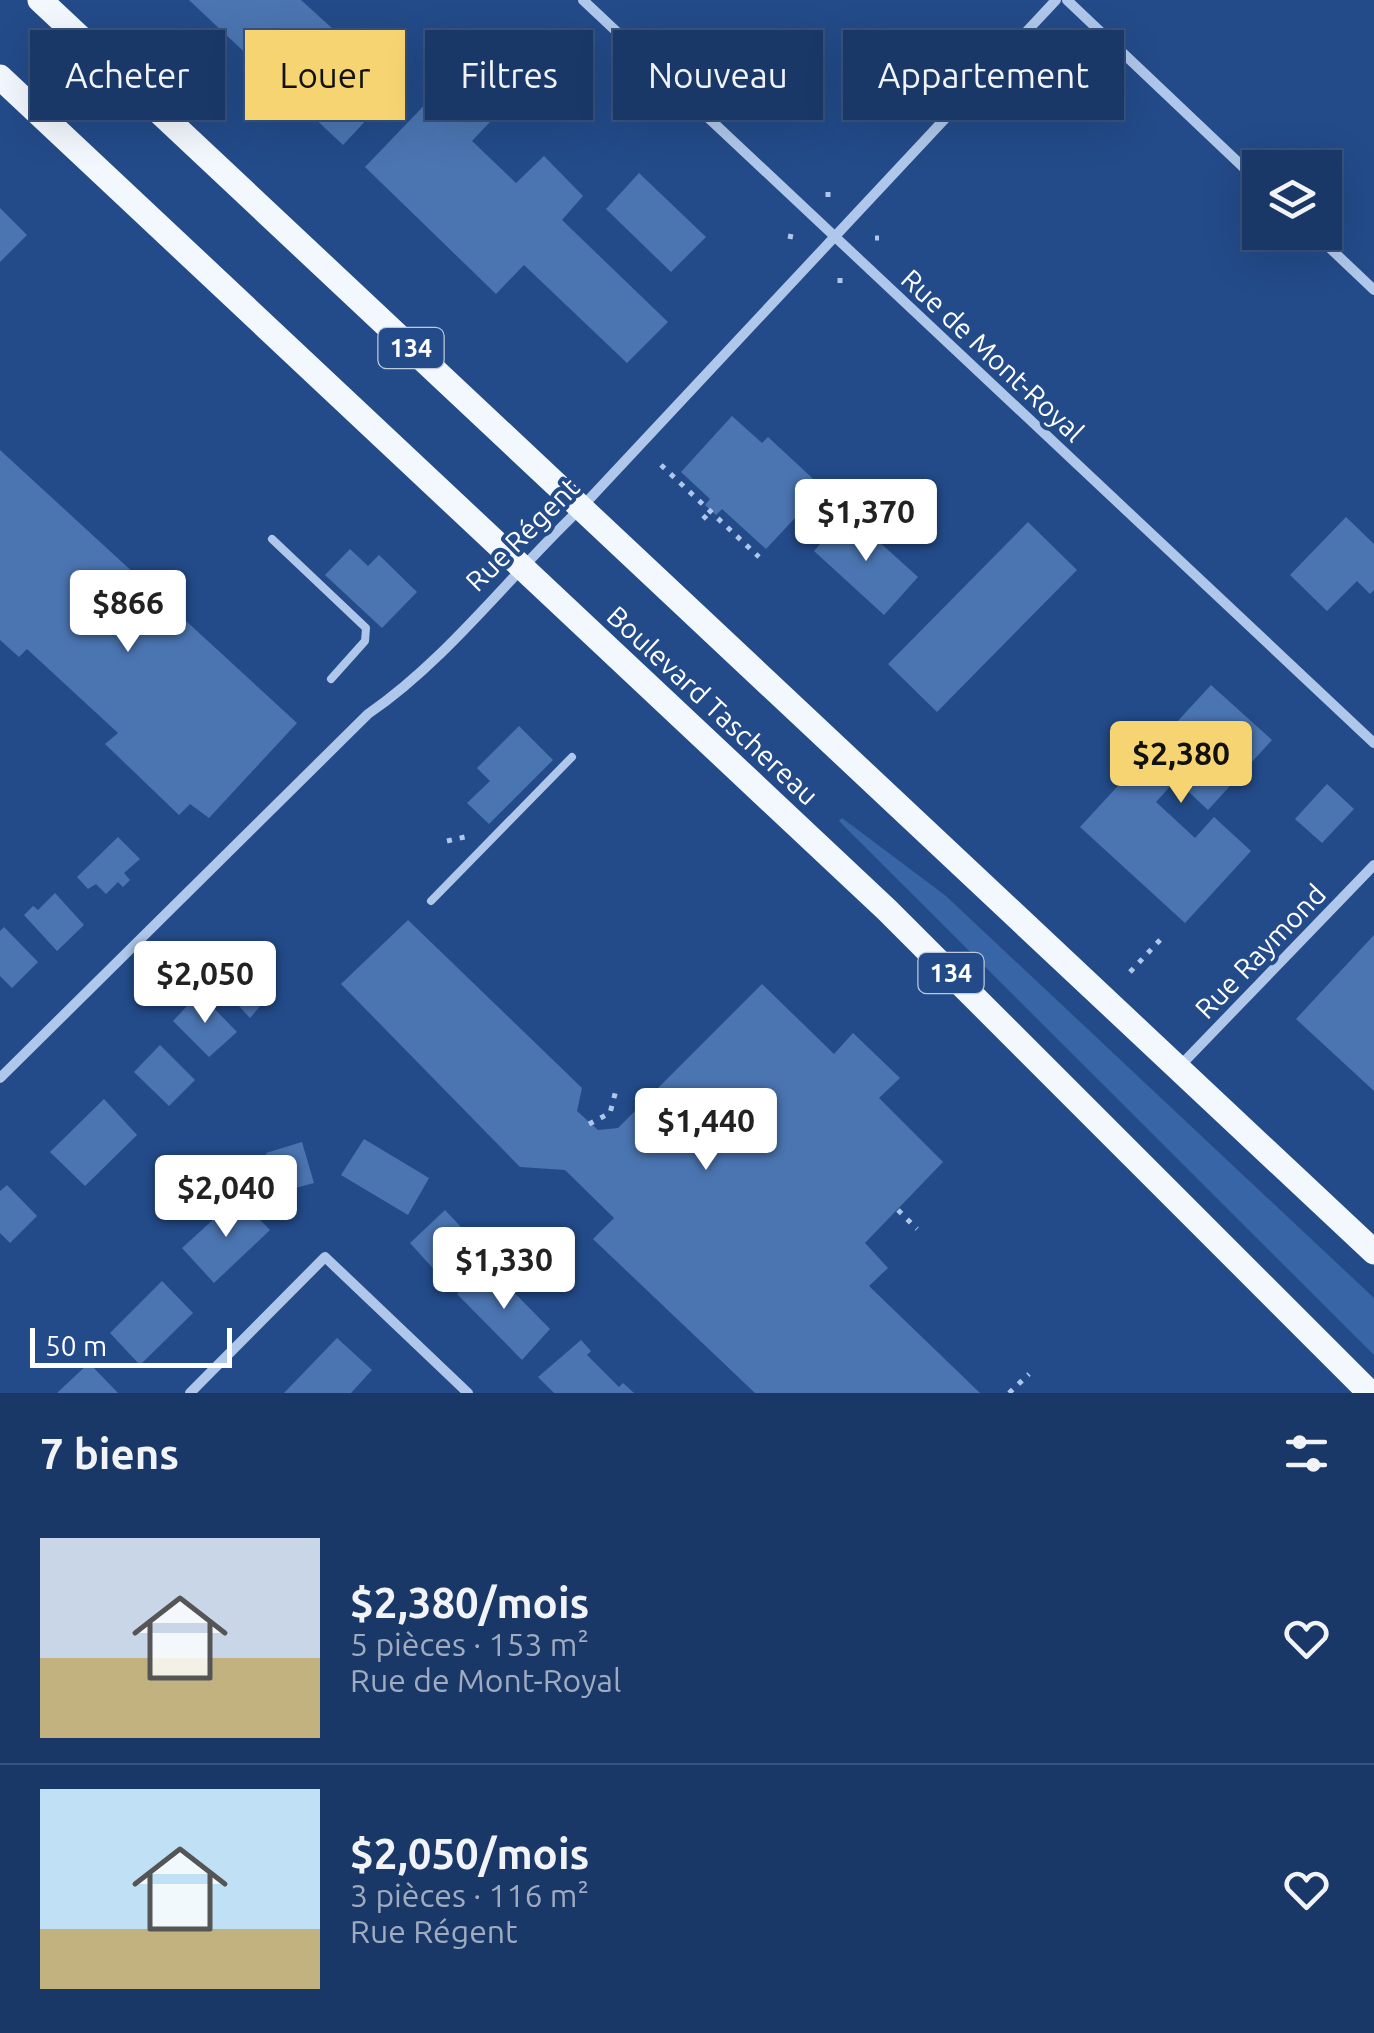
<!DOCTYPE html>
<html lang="fr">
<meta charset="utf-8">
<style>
:root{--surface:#1a3867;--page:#233f6d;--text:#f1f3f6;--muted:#9facc0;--line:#38527b;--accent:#f6d471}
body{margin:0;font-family:Ubuntu,sans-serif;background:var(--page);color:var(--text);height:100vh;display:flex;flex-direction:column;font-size:38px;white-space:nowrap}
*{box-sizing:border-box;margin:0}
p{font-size:32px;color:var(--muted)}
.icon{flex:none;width:55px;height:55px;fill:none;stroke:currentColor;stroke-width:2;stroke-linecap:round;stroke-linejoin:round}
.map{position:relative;height:1393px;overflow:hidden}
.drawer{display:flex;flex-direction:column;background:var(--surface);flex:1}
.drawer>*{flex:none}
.guide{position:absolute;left:30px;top:30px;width:1315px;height:90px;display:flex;gap:20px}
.buttons{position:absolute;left:1242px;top:150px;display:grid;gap:20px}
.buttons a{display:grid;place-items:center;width:100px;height:100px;border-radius:0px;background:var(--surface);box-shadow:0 10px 40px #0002,0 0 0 2px var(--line);font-size:50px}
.scale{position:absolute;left:30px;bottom:25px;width:202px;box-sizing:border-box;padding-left:10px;border:5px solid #fff;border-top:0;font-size:28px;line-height:35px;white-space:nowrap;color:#fff;-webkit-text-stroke:8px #234b89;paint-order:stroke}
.price{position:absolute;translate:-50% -85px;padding:0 22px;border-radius:10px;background:#fff;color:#222;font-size:32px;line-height:65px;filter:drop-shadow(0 2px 5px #0008)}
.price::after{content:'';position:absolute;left:50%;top:60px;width:30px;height:22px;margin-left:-15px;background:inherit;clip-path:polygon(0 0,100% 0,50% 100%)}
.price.selected{background:var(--accent);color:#111}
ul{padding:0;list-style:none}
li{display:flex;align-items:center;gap:30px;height:250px;padding:0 40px}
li+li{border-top:2px solid var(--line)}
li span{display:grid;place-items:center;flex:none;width:280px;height:200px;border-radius:0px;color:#555}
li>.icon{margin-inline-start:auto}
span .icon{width:120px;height:120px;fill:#fffc;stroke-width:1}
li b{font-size:42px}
h2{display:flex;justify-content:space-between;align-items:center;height:120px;padding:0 40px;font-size:42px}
.chip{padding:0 35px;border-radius:0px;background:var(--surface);box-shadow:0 10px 40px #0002,0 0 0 2px var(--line);font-size:35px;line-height:90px}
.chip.selected{background:var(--accent);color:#111}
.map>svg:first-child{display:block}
</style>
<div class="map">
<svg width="1374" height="1393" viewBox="0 0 1374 1393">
<rect width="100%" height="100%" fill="#234b89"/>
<!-- green -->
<polygon fill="#3765a6" points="842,818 946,896 1374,1298 1374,1355 839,821"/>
<!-- building -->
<g fill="#4b75b1">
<polygon points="189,0 301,0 397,87 343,145"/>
<polygon points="461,67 506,105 472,141 516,183 544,156 583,196 562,220 668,322 627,363 524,265 496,294 365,167"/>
<polygon points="639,173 706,237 671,272 606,209"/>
<polygon points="0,208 27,235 0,262"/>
<polygon points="732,416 762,443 768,437 823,488 766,549 722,509 716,515 705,505 710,499 681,472"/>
<polygon points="0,450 297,723 209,818 190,804 179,815 105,744 118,733 27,649 19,657 0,640"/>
<polygon points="847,513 918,577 884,615 814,551"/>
<polygon points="1346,517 1374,544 1374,590 1370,594 1357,581 1327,611 1290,575"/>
<polygon points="1028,522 1077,570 937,712 888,664"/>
<polygon points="350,549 368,566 379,555 417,592 382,628 325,575"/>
<polygon points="1211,685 1272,740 1208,810 1176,780 1156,802 1195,838 1214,817 1251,851 1185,923 1080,827"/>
<polygon points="519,726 553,760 489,824 467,803 490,781 477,768"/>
<polygon points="1327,784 1354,809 1322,843 1295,819"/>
<polygon points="118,837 140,859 124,873 130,880 123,887 118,882 106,894 96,884 88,889 77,877"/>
<polygon points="55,893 84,925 57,951 24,915 33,906 38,910"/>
<polygon points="408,920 582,1088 577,1111 598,1130 618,1128 762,984 834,1054 853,1033 900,1078 879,1098 943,1162 865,1243 888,1268 869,1286 980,1393 755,1393 593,1239 614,1218 565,1170 520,1167 341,984"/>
<polygon points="4,927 38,962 12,988 0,976 0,931"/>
<polygon points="1374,935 1374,1091 1296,1019"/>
<polygon points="241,955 275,989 250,1018 215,980"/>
<polygon points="199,993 237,1032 209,1057 173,1021"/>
<polygon points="160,1045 195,1080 169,1106 134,1072"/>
<polygon points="104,1099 137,1135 85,1186 50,1152"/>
<polygon points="364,1139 429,1178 408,1215 341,1175"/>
<polygon points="302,1142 314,1183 276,1193 266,1153"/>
<polygon points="7,1185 37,1216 10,1243 0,1233 0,1191"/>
<polygon points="238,1197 270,1230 214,1283 182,1248"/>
<polygon points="445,1210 474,1241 439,1275 410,1243"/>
<polygon points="487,1265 550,1329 522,1360 457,1294"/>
<polygon points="162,1281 193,1313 140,1365 110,1333"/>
<polygon points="337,1338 372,1370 351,1393 284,1393"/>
<polygon points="581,1340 591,1351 587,1355 619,1387 623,1383 634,1393 554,1393 538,1377"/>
<polygon points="89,1363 118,1393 57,1393"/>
</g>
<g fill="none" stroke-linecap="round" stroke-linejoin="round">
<!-- path -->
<g stroke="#afc7ea" stroke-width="5" stroke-dasharray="5 8" stroke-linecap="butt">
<polyline points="828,192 828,197"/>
<polyline points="788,236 793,237"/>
<polyline points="875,238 879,238"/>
<polyline points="840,283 840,278"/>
<polyline points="661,465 759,557"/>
<polyline points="703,519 710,512"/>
<polyline points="447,841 469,836"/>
<polyline points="1130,972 1161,939"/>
<polyline points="589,1124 610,1113 616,1090"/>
<polyline points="898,1210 917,1229"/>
<polyline points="1009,1393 1029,1374"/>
</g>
<!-- lane -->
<g stroke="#afc7ea" stroke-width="8">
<polyline points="272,539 366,628 365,641 331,679"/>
<polyline points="431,901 572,757"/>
</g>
<!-- street -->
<g stroke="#afc7ea" stroke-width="10">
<polyline points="583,0 1374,743"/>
<polyline points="1067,0 1260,183"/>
<polyline points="1313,232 1374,290"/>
<polyline points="1180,1066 1374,865"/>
<path d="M 0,1078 L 368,714 C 448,659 510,575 581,508 L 1056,0"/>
<polyline points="190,1393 325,1257 468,1393"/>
</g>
<!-- primary -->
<g stroke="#f3f7fe" stroke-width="25">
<polyline points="40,0 1374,1252"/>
<polyline points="0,77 887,910 1370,1393"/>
</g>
</g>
<g text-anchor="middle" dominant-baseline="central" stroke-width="8" stroke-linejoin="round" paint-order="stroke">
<!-- shield labels -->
<g fill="#234b89" stroke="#bdc9dc" stroke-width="2.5">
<rect x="378.5" y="328" width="65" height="40" rx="8"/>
<rect x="918.5" y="953" width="65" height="40" rx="8"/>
</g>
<g font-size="25" font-weight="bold" fill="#fff">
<text x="411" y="348">134</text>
<text x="951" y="973">134</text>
</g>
<!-- street labels -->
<g font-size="28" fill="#fff" stroke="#234b89">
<text transform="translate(993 355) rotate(43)">Rue de Mont-Royal</text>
<text transform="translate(522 534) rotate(-45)">Rue Régent</text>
<text transform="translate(713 705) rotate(43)">Boulevard Taschereau</text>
<text transform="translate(1260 951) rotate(-46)">Rue Raymond</text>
</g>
</g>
</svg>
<div class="buttons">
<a><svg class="icon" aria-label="layers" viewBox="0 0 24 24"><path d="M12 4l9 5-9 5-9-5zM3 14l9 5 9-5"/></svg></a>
</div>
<div class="scale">50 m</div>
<b class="price" style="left:866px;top:564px">$1,370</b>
<b class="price" style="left:128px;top:655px">$866</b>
<b class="price selected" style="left:1181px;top:806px">$2,380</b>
<b class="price" style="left:205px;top:1026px">$2,050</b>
<b class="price" style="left:706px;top:1173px">$1,440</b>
<b class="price" style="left:226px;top:1240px">$2,040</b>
<b class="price" style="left:504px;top:1312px">$1,330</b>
<div class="guide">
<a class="chip">Acheter</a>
<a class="chip selected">Louer</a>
<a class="chip">Filtres</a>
<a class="chip">Nouveau</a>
<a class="chip">Appartement</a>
</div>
</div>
<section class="drawer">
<h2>7 biens<svg class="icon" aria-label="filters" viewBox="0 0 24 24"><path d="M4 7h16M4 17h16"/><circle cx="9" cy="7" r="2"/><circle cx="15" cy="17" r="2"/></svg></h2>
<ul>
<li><span style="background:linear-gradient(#c9d6e8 60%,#c2b280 0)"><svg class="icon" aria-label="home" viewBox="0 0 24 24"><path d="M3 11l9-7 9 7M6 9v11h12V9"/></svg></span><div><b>$2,380/mois</b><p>5 pièces · 153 m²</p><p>Rue de Mont-Royal</p></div><svg class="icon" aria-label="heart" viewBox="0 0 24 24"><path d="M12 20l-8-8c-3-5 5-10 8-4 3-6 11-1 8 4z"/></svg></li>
<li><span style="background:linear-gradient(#bfe0f5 70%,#c2b280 0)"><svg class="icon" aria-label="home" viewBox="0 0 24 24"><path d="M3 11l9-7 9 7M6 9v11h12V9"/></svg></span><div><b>$2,050/mois</b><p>3 pièces · 116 m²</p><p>Rue Régent</p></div><svg class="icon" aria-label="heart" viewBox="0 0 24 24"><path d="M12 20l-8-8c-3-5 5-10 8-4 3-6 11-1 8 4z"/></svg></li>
</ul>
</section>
